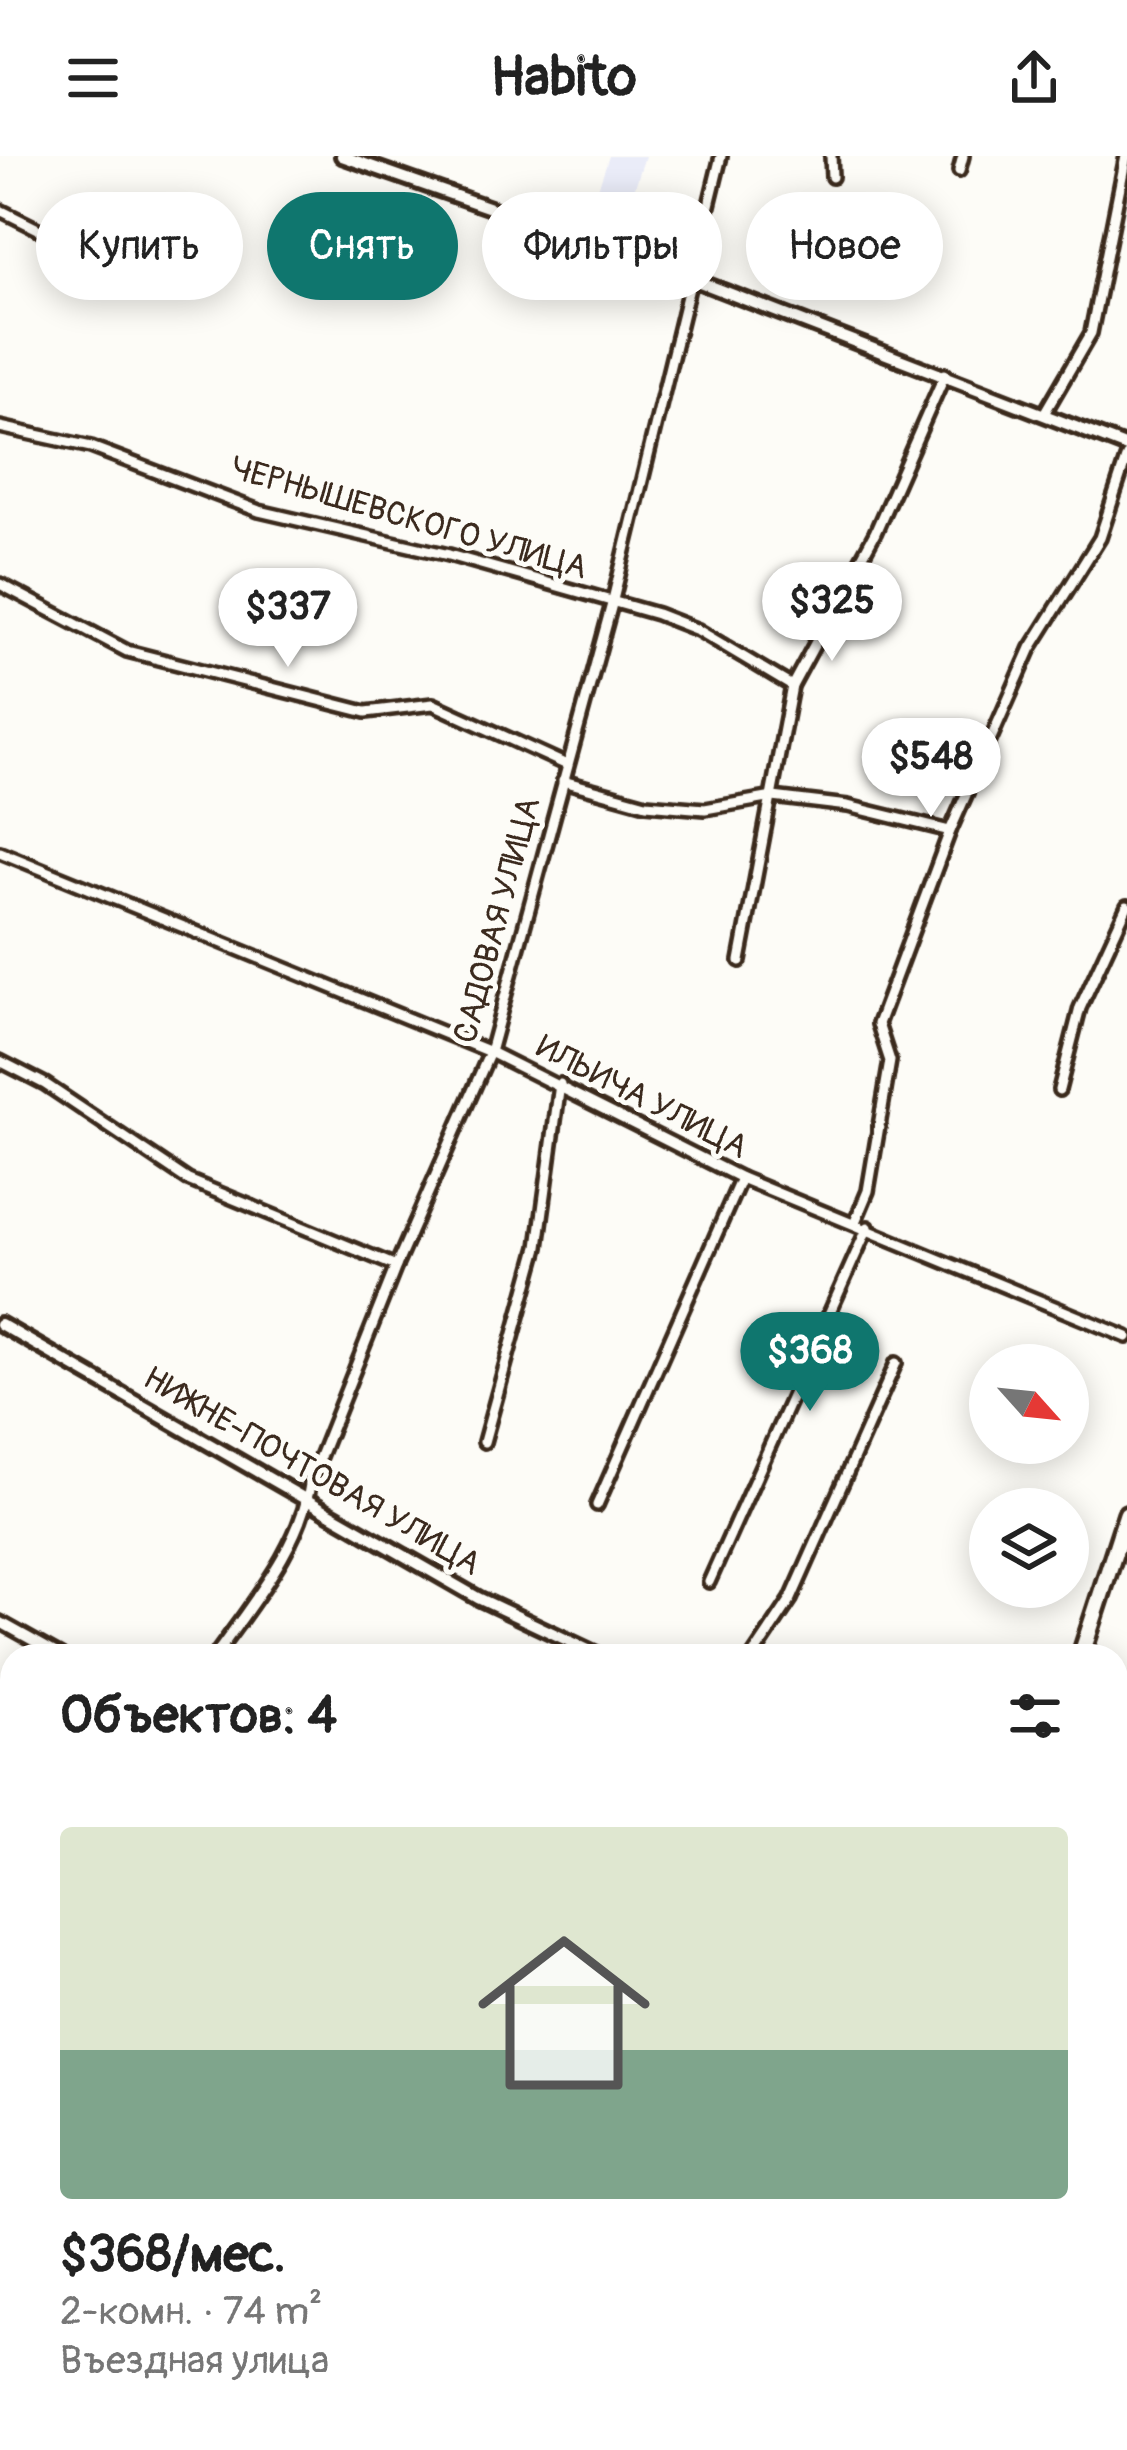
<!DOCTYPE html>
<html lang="ru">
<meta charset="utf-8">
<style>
:root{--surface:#fff;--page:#f2f2f2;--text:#222;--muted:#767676;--line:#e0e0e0;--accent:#0f766e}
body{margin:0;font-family:Pangolin,sans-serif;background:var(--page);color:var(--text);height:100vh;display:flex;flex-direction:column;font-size:45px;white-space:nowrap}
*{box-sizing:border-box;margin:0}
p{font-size:39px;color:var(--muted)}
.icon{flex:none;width:66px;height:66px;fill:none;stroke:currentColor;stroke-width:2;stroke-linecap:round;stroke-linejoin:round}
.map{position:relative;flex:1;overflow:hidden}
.side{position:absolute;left:0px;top:1488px;width:1128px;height:807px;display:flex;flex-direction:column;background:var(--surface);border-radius:36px 36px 0 0;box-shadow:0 6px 30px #0003}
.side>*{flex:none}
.top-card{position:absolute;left:36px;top:36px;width:1056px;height:108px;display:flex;gap:24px}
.needle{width:78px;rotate:117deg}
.controls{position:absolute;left:969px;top:1188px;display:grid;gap:24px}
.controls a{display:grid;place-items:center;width:120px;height:120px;border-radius:50%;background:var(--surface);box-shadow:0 6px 30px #0003;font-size:60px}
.price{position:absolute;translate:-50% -102px;padding:0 27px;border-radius:42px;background:#fff;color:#222;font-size:39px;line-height:78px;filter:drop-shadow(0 3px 6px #0008)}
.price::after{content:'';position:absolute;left:50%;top:72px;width:36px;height:27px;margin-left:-18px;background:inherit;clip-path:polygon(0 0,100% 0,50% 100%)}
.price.selected{background:var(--accent);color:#fff}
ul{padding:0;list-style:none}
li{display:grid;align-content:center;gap:24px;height:636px;padding:0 60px}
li+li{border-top:3px solid var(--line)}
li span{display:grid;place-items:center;height:372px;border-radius:12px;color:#555}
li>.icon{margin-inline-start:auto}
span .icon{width:216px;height:216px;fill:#fffc;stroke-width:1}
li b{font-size:51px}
h2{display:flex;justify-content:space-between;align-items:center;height:144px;padding:0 60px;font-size:51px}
.chip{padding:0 42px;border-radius:54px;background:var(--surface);box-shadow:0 6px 30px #0003;font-size:42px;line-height:108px}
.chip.selected{background:var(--accent);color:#fff}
header{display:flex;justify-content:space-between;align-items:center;height:156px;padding:0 60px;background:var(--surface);font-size:54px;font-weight:700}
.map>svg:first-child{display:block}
</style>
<header><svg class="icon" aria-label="menu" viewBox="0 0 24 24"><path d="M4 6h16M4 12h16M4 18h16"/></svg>Habito<svg class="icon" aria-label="share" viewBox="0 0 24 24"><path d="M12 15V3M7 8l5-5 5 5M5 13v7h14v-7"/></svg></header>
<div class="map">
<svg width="1127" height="2294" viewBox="0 0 1127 2294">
<rect width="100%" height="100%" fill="#fdfcf7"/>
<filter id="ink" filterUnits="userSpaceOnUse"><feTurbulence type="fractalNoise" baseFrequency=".00833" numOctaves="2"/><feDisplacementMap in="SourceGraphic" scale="24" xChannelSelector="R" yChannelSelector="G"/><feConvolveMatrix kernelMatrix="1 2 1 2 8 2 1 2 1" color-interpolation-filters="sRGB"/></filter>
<g filter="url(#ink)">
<!-- built -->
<polygon fill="#eaecf8" points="609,0 645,0 625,62 616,62 609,78 577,70 583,58 589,59"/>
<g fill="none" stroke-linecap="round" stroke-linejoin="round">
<!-- minor casing -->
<g stroke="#3b2a1e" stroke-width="18">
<g id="minor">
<polyline points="831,0 832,21"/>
<polyline points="959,15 963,0"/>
<polyline points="0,54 74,91"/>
<polyline points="1045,256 1091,177 1126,0"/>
<polyline points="0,271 91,291 259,355 449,399 657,458 698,474 792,530"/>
<polyline points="0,428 127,495 366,556 433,548 567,609"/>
<polyline points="563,625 646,648 705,653 773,641 848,650 950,675"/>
<polyline points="0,696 490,896 741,1022 1127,1181"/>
<polyline points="740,805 792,530 875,377 945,218"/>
<polyline points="0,905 45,928 188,1024 396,1110"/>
<polyline points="1059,934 1080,852 1127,750"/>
<polyline points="855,1066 868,1035 890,905 878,868 950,675 1031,492 1100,382 1127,300"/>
<polyline points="484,1286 538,1091 560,928"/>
<polyline points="597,1349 741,1022"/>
<polyline points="709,1426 868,1071"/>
<polyline points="0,1466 61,1500"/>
<path d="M 215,1500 C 252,1447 302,1389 311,1323 L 396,1110 L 490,896 L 612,448 L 721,0"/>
<polyline points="753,1500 791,1443 896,1207"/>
<polyline points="0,1618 12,1624"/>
<polyline points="0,1791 12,1798"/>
<polyline points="0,1850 12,1831"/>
<polyline points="0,2031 12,2037"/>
<polyline points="0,2121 12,2101"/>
<polyline points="1116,2128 1127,2134"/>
<polyline points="486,2283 509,2294"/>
<polyline points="0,2285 34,2294"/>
<polyline points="359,2294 365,2283"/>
<polyline points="1109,2294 1127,2269"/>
</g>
</g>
<!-- tertiary casing -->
<g stroke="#3b2a1e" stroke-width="20">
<g id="tertiary">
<polyline points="342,0 687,121 1127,291"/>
<polyline points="0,1168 478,1442 601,1500"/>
</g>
</g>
<!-- trunk casing -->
<g stroke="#3b2a1e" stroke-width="24">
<g id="trunk">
<polyline points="1081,1500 1127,1358"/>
<polyline points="799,2294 803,2283"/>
</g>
</g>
<!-- minor -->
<use href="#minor" stroke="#fdfcf7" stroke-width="9"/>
<!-- tertiary -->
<use href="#tertiary" stroke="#fdfcf7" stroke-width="10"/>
<!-- trunk -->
<use href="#trunk" stroke="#fdfcf7" stroke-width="15"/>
</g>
</g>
<g text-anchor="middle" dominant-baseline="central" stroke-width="10" stroke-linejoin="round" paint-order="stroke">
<!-- street labels -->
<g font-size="33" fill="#3b2a1e" stroke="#fdfcf7">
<text transform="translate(409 362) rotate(16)">ЧЕРНЫШЕВСКОГО УЛИЦА</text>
<text transform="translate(497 764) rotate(-75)">САДОВАЯ УЛИЦА</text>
<text transform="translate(642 941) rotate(27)">ИЛЬИЧА УЛИЦА</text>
<text transform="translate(312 1315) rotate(30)">НИЖНЕ-ПОЧТОВАЯ УЛИЦА</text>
</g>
</g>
</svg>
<div class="controls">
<a><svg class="needle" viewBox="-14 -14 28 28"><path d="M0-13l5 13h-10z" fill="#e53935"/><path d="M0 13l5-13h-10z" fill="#767676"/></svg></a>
<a><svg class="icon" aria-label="layers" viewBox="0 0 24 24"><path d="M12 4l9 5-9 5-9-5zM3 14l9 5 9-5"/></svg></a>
</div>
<b class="price" style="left:832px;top:508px">$325</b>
<b class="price" style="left:288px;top:514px">$337</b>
<b class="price" style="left:931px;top:664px">$548</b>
<b class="price selected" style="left:810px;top:1258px">$368</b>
<div class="top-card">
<a class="chip">Купить</a>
<a class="chip selected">Снять</a>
<a class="chip">Фильтры</a>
<a class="chip">Новое</a>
</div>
<section class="side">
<h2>Объектов: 4<svg class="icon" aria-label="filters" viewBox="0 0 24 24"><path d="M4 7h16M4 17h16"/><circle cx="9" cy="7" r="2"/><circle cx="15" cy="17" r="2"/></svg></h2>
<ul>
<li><span style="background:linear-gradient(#dfe7d0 60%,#7fa58c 0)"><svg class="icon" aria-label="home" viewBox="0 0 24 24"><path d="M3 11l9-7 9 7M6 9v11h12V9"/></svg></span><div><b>$368/мес.</b><p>2-комн. · 74 m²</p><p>Въездная улица</p></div></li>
</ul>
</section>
</div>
